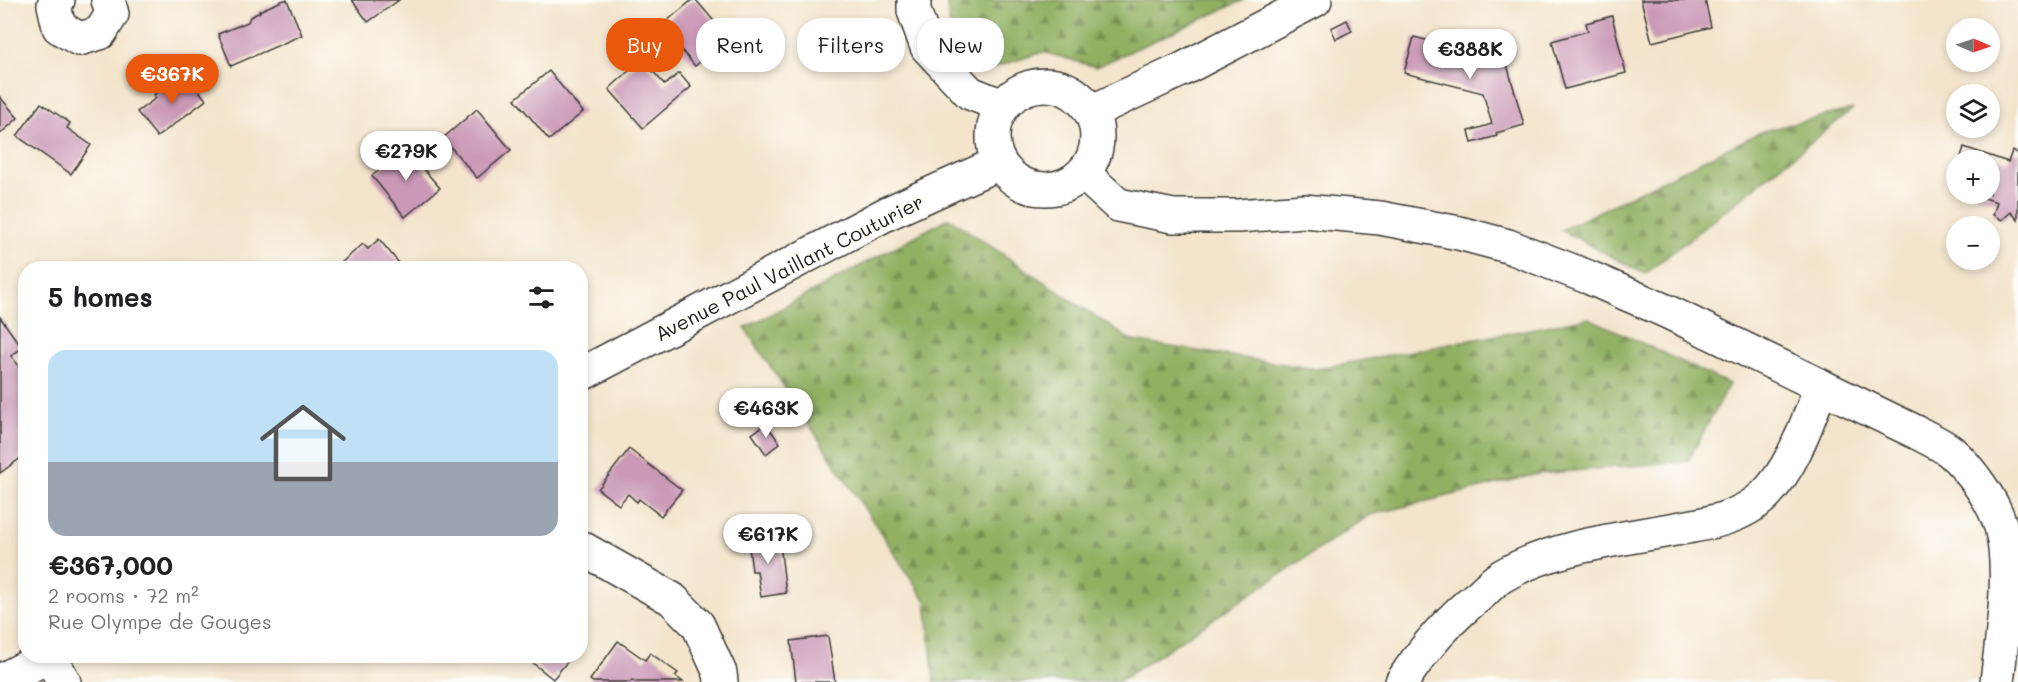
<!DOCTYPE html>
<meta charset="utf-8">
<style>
:root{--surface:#fff;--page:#f2f2f2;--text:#202124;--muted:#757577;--line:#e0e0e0;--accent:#ea580c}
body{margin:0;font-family:Mali,sans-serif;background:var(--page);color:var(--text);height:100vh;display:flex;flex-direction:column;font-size:22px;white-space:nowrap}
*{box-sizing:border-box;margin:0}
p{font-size:20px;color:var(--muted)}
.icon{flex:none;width:33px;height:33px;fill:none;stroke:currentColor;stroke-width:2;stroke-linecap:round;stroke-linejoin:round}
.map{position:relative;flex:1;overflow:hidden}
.sheet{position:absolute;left:18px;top:261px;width:570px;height:402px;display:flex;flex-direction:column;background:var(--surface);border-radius:24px;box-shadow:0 3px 9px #0003}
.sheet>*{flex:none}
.banner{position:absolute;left:606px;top:18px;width:570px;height:54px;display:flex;gap:12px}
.needle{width:39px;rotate:92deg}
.fabs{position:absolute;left:1946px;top:18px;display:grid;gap:12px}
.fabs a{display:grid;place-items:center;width:54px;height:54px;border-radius:50%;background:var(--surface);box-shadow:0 3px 9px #0003;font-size:30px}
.price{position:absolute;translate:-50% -51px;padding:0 14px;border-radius:21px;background:#fff;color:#222;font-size:20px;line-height:39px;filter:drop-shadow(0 2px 3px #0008)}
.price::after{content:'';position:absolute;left:50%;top:36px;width:18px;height:14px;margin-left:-9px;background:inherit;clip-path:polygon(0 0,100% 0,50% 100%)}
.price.on{background:var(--accent);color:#fff}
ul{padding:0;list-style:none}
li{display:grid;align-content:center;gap:12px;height:318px;padding:0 30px}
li+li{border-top:2px solid var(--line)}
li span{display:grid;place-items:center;height:186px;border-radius:18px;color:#555}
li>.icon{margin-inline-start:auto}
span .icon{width:108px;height:108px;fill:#fffc;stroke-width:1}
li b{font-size:26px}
h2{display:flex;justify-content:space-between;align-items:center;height:72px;padding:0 30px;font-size:26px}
.tag{padding:0 21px;border-radius:24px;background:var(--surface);box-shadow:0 3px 9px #0003;font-size:21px;line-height:54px}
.tag.on{background:var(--accent);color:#fff}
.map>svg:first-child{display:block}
</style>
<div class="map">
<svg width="2018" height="682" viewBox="0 0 2018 682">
<defs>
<pattern id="forest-firs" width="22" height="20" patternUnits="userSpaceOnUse" patternTransform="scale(1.5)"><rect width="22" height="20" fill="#91b062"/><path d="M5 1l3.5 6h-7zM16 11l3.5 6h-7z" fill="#768e50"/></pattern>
</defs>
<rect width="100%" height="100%" fill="#fdfcf7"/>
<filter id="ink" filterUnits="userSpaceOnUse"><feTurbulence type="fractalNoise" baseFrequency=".0167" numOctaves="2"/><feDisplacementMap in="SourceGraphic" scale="12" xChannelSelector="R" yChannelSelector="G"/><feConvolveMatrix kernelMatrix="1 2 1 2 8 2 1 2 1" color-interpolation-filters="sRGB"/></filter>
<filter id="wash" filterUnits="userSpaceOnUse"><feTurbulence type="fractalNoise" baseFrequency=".008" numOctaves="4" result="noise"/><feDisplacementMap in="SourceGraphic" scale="24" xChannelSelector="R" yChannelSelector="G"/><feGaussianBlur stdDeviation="1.35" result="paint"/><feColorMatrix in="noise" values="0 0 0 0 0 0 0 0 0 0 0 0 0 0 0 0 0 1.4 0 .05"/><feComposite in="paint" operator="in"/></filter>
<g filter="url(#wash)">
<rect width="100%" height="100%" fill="#f3e4cb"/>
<!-- forest -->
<g fill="url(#forest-firs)" stroke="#56663f" stroke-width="1.5">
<polygon points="946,0 1244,0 1096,67 1043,52 978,73 950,27"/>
<polygon points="1853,109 1645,274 1561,230 1763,131"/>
<polygon points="949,218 1132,341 1316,369 1589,318 1729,384 1688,461 1538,474 1370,515 1118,682 934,682 926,601 745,328"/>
</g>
<g id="blocks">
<!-- building -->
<g fill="#ca99b7">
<polygon points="284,0 287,0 302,35 231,66 218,34 248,22 250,17 260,12 259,11"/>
<polygon points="352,0 399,0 368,22"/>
<polygon points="692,0 696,0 729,39 695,66 661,26"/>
<polygon points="1641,0 1705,0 1711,27 1652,42"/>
<polygon points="1612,16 1626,73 1565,89 1552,41 1588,31 1586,23"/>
<polygon points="1347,20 1352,31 1336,39 1331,28"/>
<polygon points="1414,37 1457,48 1459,41 1482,46 1480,54 1493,57 1504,54 1524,125 1496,133 1497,136 1472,143 1469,131 1492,124 1483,93 1404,73"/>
<polygon points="642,59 665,85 679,73 691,87 643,128 609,89"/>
<polygon points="549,71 583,112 549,140 515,99"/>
<polygon points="185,72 206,100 157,137 137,112 156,98 154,95"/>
<polygon points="0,97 18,118 0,134"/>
<polygon points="41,103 70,123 67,128 91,145 71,174 17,136"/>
<polygon points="477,109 511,150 477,178 443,138"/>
<polygon points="1964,147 2008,162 2012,151 2018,153 2018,220 2011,212 2002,220 1993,215 1997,202 1972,194 1989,194 1989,160 1960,160"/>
<polygon points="405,148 440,188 405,217 372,176"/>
<polygon points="379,239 403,268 346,268 341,263 363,244 368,249"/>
<polygon points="0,317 22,348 11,356 26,375 26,454 0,473"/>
<polygon points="766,424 780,443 766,454 752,434"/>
<polygon points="629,449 682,490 661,516 639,499 637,502 628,494 619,505 598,489"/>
<polygon points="779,536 786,593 761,597 757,571 752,571 748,539"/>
<polygon points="828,636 835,682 796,682 791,641"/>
<polygon points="618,641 645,660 650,653 678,673 675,676 683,682 635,682 632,680 630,682 593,682 590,680"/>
<polygon points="524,656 572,656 553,679"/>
</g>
</g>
</g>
<g filter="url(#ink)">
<use href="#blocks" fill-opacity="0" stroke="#3c3a36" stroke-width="1.5"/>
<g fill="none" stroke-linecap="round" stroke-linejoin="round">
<!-- minor casing -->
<g stroke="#3c3a36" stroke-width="36">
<g id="minor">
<polyline points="58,0 54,5 59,27 79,39 100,33 112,14 108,0"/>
<polyline points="914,0 914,11 927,47 970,93 1003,106"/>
<circle cx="1045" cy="137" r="52"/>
<polyline points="1091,112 1183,69 1315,0"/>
<path d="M 1083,173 L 1118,205 L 1173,216 L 1238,216 L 1304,211 L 1380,218 L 1459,233 L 1508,246 L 1588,277 L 1668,312 L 1918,433 C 1929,439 1941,444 1950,451 C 1970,468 1994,502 2001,527 C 2013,571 2002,637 1997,682"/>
<polyline points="580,375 888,213 999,163"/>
<polyline points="580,547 672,599 698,625 720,673 721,682"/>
<polyline points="50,656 64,682"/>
<polyline points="0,681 49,656"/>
<path d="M 1402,682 C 1423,649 1450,618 1481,594 C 1487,588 1494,581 1502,576 C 1550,548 1609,541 1664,531 C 1698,525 1739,521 1765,495 C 1794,466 1806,424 1821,387"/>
</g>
</g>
<!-- minor -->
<use href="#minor" stroke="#fff" stroke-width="33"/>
</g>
</g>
<g text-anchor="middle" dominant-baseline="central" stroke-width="4.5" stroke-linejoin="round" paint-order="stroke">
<!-- street labels -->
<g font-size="20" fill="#1c1c1c" stroke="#fdfcf7">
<text transform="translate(789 267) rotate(-27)">Avenue Paul Vaillant Couturier</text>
</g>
</g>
</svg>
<div class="fabs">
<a><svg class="needle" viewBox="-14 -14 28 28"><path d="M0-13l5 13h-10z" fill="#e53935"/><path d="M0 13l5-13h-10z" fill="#757577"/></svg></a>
<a><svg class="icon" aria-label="layers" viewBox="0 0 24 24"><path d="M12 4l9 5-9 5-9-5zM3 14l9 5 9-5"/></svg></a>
<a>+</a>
<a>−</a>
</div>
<b class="price" style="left:1470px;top:80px">€388K</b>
<b class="price on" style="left:172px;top:105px">€367K</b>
<b class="price" style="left:406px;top:182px">€279K</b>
<b class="price" style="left:766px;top:439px">€463K</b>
<b class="price" style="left:768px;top:565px">€617K</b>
<div class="banner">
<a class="tag on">Buy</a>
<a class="tag">Rent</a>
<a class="tag">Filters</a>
<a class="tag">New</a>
</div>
<section class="sheet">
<h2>5 homes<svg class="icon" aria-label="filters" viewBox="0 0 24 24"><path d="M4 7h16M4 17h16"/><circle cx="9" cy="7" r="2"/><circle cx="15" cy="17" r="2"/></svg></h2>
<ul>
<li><span style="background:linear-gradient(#bfe0f5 60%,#9aa5b1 0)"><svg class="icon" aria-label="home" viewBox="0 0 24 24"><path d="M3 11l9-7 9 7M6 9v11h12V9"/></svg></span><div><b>€367,000</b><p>2 rooms · 72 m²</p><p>Rue Olympe de Gouges</p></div></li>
</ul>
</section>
</div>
